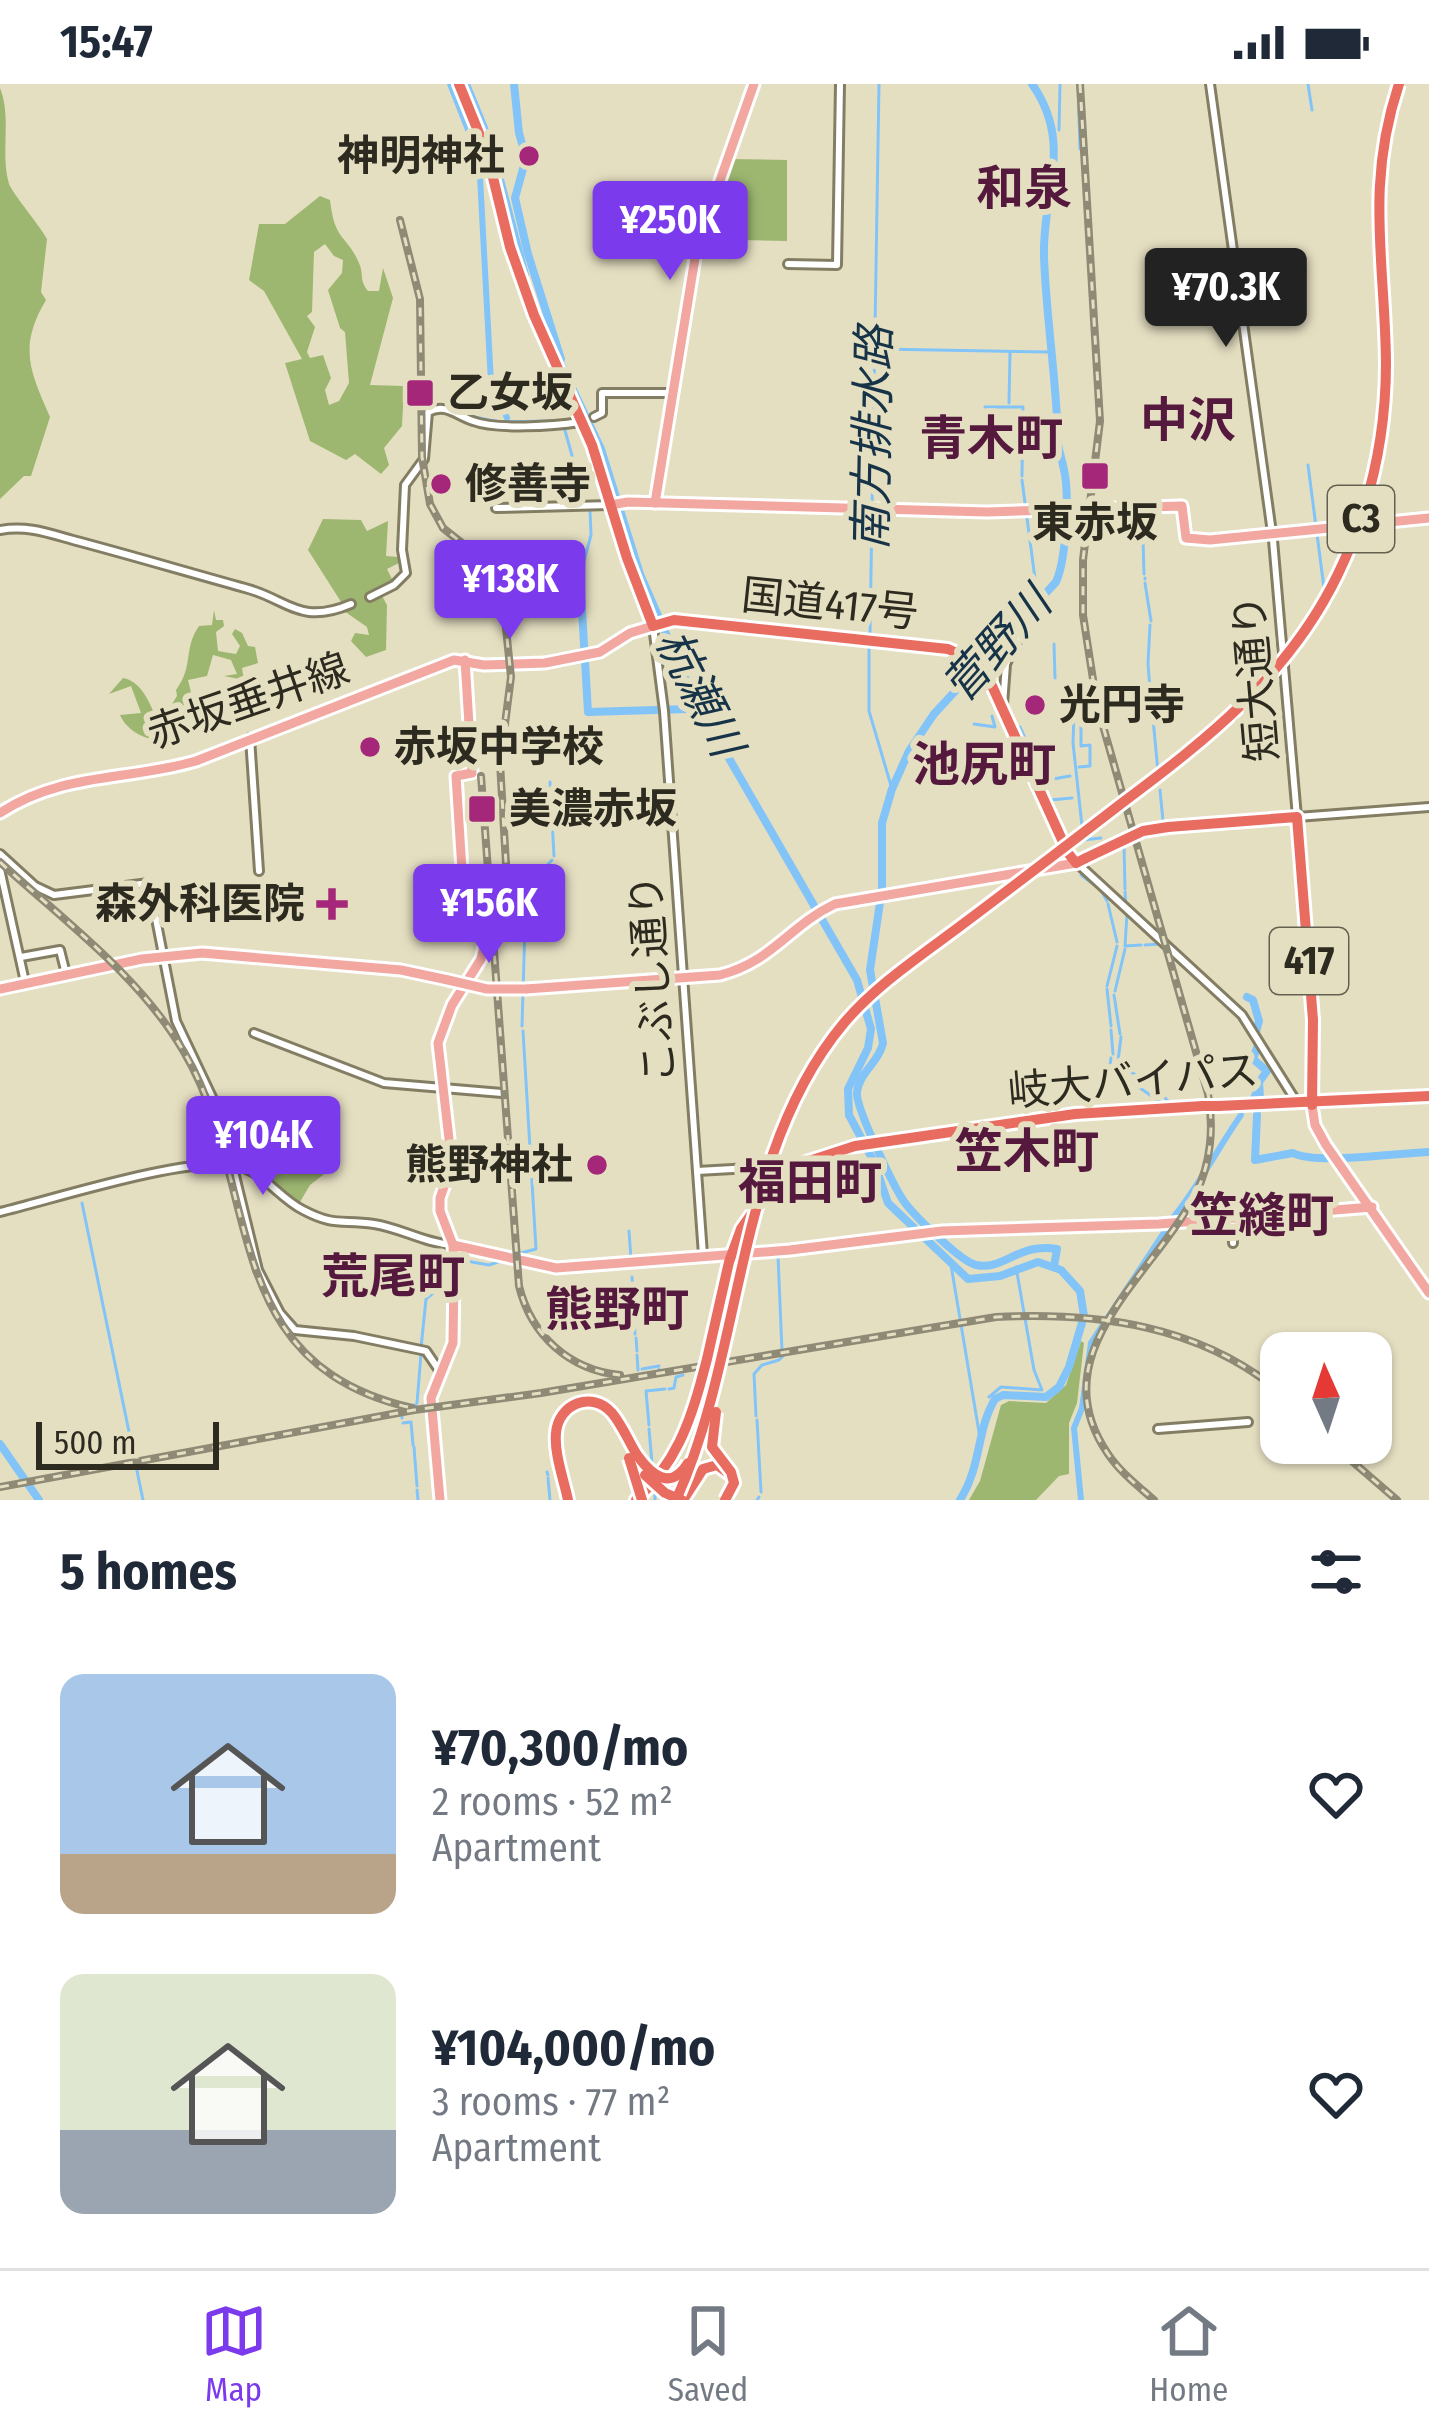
<!DOCTYPE html>
<meta charset="utf-8">
<style>
:root{--surface:#fff;--page:#f2f2f3;--text:#1f2937;--muted:#747a83;--line:#e0e1e3;--accent:#7c3aed}
body{margin:0;font-family:"Fira Sans Condensed","Noto Sans JP",sans-serif;background:var(--page);color:var(--text);height:100vh;display:flex;flex-direction:column;font-size:45px;white-space:nowrap}
*{box-sizing:border-box;margin:0}
p{font-size:39px;color:var(--muted)}
.icon{flex:none;width:66px;height:66px;fill:none;stroke:currentColor;stroke-width:2;stroke-linecap:round;stroke-linejoin:round}
.map{position:relative;height:1416px;overflow:hidden}
.drawer{display:flex;flex-direction:column;background:var(--surface);flex:1}
.drawer>*{flex:none}
.needle{width:78px;rotate:357deg}
.fabs{position:absolute;left:1260px;top:1248px;display:grid;gap:24px}
.fabs a{display:grid;place-items:center;width:132px;height:132px;border-radius:24px;background:var(--surface);box-shadow:0 3px 9px #0004;font-size:60px}
.scale{position:absolute;left:36px;bottom:30px;width:183px;box-sizing:border-box;padding-left:12px;border:6px solid #2d2b20;border-top:0;font-size:33px;line-height:42px;white-space:nowrap;color:#2d2b20;-webkit-text-stroke:9px #e5dfc2;paint-order:stroke}
.price{position:absolute;translate:-50% -102px;padding:0 27px;border-radius:12px;background:var(--accent);color:#fff;font-size:39px;line-height:78px;filter:drop-shadow(0 3px 6px #0008)}
.price::after{content:'';position:absolute;left:50%;top:72px;width:36px;height:27px;margin-left:-18px;background:inherit;clip-path:polygon(0 0,100% 0,50% 100%)}
.price.selected{background:#222;color:#fff}
ul{padding:0;list-style:none}
li{display:flex;align-items:center;gap:36px;height:300px;padding:0 60px}
li span{display:grid;place-items:center;flex:none;width:336px;height:240px;border-radius:24px;color:#555}
li>.icon{margin-inline-start:auto}
span .icon{width:144px;height:144px;fill:#fffc;stroke-width:1}
li b{font-size:51px}
h2{display:flex;justify-content:space-between;align-items:center;height:144px;padding:0 60px;font-size:51px}
.status{display:flex;justify-content:space-between;align-items:center;height:84px;padding:0 60px;background:var(--surface);direction:ltr}
.status svg{height:33px;fill:currentColor}
.menu{display:flex;justify-content:space-around;align-items:center;height:168px;border-top:3px solid var(--line);background:var(--surface);font-size:33px;color:var(--muted)}
.menu a{display:grid;justify-items:center;gap:6px}
.menu .selected{color:var(--accent)}
.map>svg:first-child{display:block}
</style>
<div class="status"><b>15:47</b><svg viewBox="0 0 49 12"><path d="M0 12V9h3v3zM5 12V6h3v6zM10 12V3h3v9zM15 12V0h3v12zM26 1h20v11H26zM47 4h2v5h-2z"/></svg></div>
<div class="map">
<svg width="1429" height="1416" viewBox="0 0 1429 1416">
<rect width="100%" height="100%" fill="#e5dfc2"/>
<!-- green -->
<g fill="#9db771">
<polygon points="729,75 787,76 787,157 702,155"/>
<polygon points="329,1065 337,1080 310,1101 297,1123 259,1090"/>
<polygon points="1081,1257 1084,1259 1077,1319 1069,1339 1069,1390 1059,1392 1036,1416 969,1416 980,1397 1001,1321 1009,1317 1046,1319 1066,1301"/>
</g>
<!-- forest -->
<g fill="#9db770" fill-rule="evenodd">
<path d="M 0,4 C 12,34 0,69 9,100 C 15,113 38,139 47,155 L 41,208 L 46,216 C 18,263 30,287 50,333 L 31,392 L 24,392 L 0,415 Z"/>
<path d="M 320,112 L 330,116 C 335,159 346,149 359,179 C 364,190 359,196 368,207 L 379,207 L 383,184 L 393,214 L 370,301 L 404,302 L 402,342 L 384,364 L 389,381 L 381,390 L 355,370 L 346,376 L 310,357 L 285,279 L 302,275 L 264,207 L 249,196 L 259,140 L 285,140 ZM 325,160 L 334,172 L 343,176 L 342,189 L 328,206 L 340,244 L 345,248 L 349,299 L 339,317 L 329,321 L 325,306 L 331,294 L 323,271 L 310,274 L 307,268 L 315,243 L 307,232 L 312,228 L 314,168 Z"/>
<polygon points="323,435 361,436 367,447 388,437 386,472 399,473 401,478 387,485 393,497 368,512 371,517 381,510 387,521 386,566 366,573 351,557 355,549 369,551 367,543 344,527 352,524 351,519 343,521 308,466"/>
<path d="M 214,526 L 216,536 L 223,536 L 224,542 L 216,548 L 218,567 L 236,570 L 240,562 L 232,550 L 235,545 L 242,549 L 248,562 L 255,563 L 258,579 L 242,584 L 244,596 L 224,592 L 237,590 L 231,576 L 213,571 L 207,592 L 188,596 L 198,637 L 167,637 L 164,651 L 158,650 L 157,655 C 143,656 125,644 120,631 L 141,629 L 131,602 L 109,610 L 123,594 C 140,597 148,615 154,629 L 155,621 L 166,630 L 177,612 L 176,606 C 194,582 183,565 199,542 L 212,541 Z"/>
</g>
<g fill="none" stroke-linecap="round" stroke-linejoin="round">
<!-- stream -->
<g stroke="#82c4f8" stroke-width="3">
<polyline points="1078,0 1080,65"/>
<polyline points="1308,0 1312,26"/>
<polyline points="1035,4 1036,0"/>
<polyline points="1059,46 1060,0"/>
<polyline points="880,265 1048,268"/>
<polyline points="1009,319 1010,269"/>
<polyline points="985,323 1023,323 1022,392"/>
<polyline points="469,332 500,338 550,337"/>
<polyline points="564,343 585,418"/>
<polyline points="1308,381 1324,504"/>
<polyline points="1124,452 1143,453"/>
<polyline points="1143,456 1144,490"/>
<polyline points="580,492 591,451 590,426"/>
<polyline points="1145,494 1145,495"/>
<polyline points="1145,499 1151,537"/>
<polyline points="1150,541 1148,579 1151,620"/>
<polyline points="870,550 879,0"/>
<polyline points="869,559 869,627 892,705"/>
<polyline points="1054,560 1055,594"/>
<polyline points="992,566 988,563 1037,510 1022,396"/>
<polyline points="1064,599 1075,601 1073,659 1082,742"/>
<polyline points="1152,624 1158,688"/>
<polyline points="689,625 700,644 708,641"/>
<polyline points="974,640 995,643 992,632"/>
<polyline points="1020,643 1036,678"/>
<polyline points="1079,683 1090,682 1090,661 1081,662 1081,631"/>
<polyline points="1042,697 1070,692"/>
<polyline points="550,698 554,772"/>
<polyline points="1160,706 1163,737"/>
<polyline points="1050,716 1072,714"/>
<polyline points="1083,752 1083,756 1101,754"/>
<polyline points="1124,761 1125,805"/>
<polyline points="539,790 552,776"/>
<polyline points="1081,791 1101,806 1107,817"/>
<polyline points="1125,808 1126,822"/>
<polyline points="1108,820 1117,858"/>
<polyline points="1127,830 1125,862 1141,861"/>
<polyline points="1145,861 1161,860"/>
<polyline points="1107,902 1117,862"/>
<polyline points="1107,905 1111,942"/>
<polyline points="1115,907 1125,865"/>
<polyline points="1114,911 1120,950"/>
<polyline points="522,942 526,807 536,794"/>
<polyline points="1111,946 1113,970"/>
<polyline points="1118,977 1121,953"/>
<polyline points="1117,980 1150,999 1168,1017"/>
<polyline points="1110,982 1111,974"/>
<polyline points="1113,985 1160,1018"/>
<polyline points="82,1119 143,1416"/>
<polyline points="629,1147 631,1175"/>
<polyline points="517,1170 536,1165 523,947"/>
<polyline points="778,1172 782,1267"/>
<polyline points="455,1175 489,1181 504,1176"/>
<polyline points="951,1181 980,1354"/>
<polyline points="632,1193 633,1208"/>
<polyline points="633,1212 635,1250"/>
<polyline points="636,1254 637,1267"/>
<polyline points="421,1264 426,1215 445,1199 450,1200"/>
<polyline points="637,1271 638,1286"/>
<polyline points="642,1285 659,1282"/>
<polyline points="659,1285 660,1287"/>
<polyline points="669,1305 674,1304 676,1293 683,1291"/>
<polyline points="989,1313 1001,1303 1042,1306 1034,1286 1016,1183"/>
<polyline points="417,1319 421,1270"/>
<polyline points="405,1322 416,1321"/>
<polyline points="404,1325 405,1324"/>
<polyline points="402,1332 402,1334"/>
<polyline points="756,1332 754,1290 762,1281 779,1276 783,1272"/>
<polyline points="757,1336 761,1408"/>
<polyline points="403,1339 411,1338 413,1361"/>
<polyline points="649,1341 646,1307 665,1305"/>
<polyline points="649,1345 652,1379"/>
<polyline points="1263,1348 1304,1374"/>
<polyline points="414,1363 417,1402"/>
<polyline points="547,1388 548,1391"/>
<polyline points="548,1394 550,1416"/>
<polyline points="417,1406 418,1416"/>
<polyline points="655,1411 655,1416"/>
<polyline points="757,1416 759,1413"/>
</g>
<!-- canal -->
<g stroke="#82c4f8" stroke-width="6">
<polyline points="450,0 479,74 491,299 507,334"/>
<polyline points="1253,1014 1259,1001"/>
<path d="M 1172,1135 C 1199,1102 1216,1067 1241,1031"/>
<polyline points="1081,1416 1074,1344 1082,1324 1091,1259 1169,1141"/>
</g>
<!-- river -->
<g stroke="#82c4f8" stroke-width="8">
<polyline points="466,0 491,61 525,191"/>
<polyline points="514,0 519,49 526,74 515,114 528,170 561,275"/>
<path d="M 1032,0 C 1074,60 1042,108 1044,173 C 1046,227 1054,280 1057,334 C 1054,356 1061,369 1065,391 C 1069,416 1066,476 1056,498 L 934,630 L 909,667 L 892,705 L 882,739 L 882,805 L 870,886 L 883,959 C 879,978 859,989 857,1008 C 855,1023 895,1105 905,1119 C 916,1133 960,1177 976,1181 C 1004,1187 1018,1158 1057,1165 L 1054,1182"/>
<path d="M 557,272 L 601,365 L 640,490 L 693,612 L 857,896 L 871,945 L 868,964 L 848,1005 L 849,1031 L 874,1078 L 888,1119 L 968,1195 L 1000,1192 L 1038,1178 L 1061,1186 L 1080,1207 L 1084,1232 L 1069,1283 L 1059,1303 L 1046,1313 L 1003,1311 L 995,1315 C 976,1347 982,1381 960,1416"/>
<polyline points="580,492 588,628 689,625"/>
<polyline points="1247,913 1253,916 1259,937 1256,948"/>
<polyline points="1255,953 1258,961 1253,975 1267,987 1259,998 1260,1014"/>
<path d="M 1257,1031 L 1255,1076 L 1293,1069 C 1315,1081 1399,1069 1429,1068"/>
<polyline points="0,1360 39,1416"/>
</g>
<!-- minor casing -->
<g stroke="#837e63" stroke-width="12">
<g id="minor">
<polyline points="1210,0 1273,456 1297,733 1429,723"/>
<polyline points="788,180 837,181 840,0"/>
<polyline points="594,333 602,329 602,309 674,309"/>
<polyline points="496,424 610,421"/>
<path d="M 0,446 C 27,441 48,449 73,456 C 130,471 187,488 245,504 C 288,515 299,542 351,520"/>
<polyline points="1069,448 1070,427"/>
<path d="M 370,513 L 394,501 L 406,489 L 402,466 L 405,401 L 424,375 L 428,328 C 446,319 455,331 473,337 C 497,346 554,342 580,338"/>
<polyline points="653,542 664,627 703,1171"/>
<polyline points="1003,621 1006,580 1021,550"/>
<polyline points="250,654 259,787"/>
<polyline points="0,770 35,802 54,811 149,799 176,937 220,1030 258,1186 280,1229 295,1246 354,1252 426,1267 441,1289"/>
<polyline points="1077,779 1242,931 1296,1017"/>
<polyline points="0,785 25,898"/>
<polyline points="21,873 60,866 65,886 61,891"/>
<polyline points="254,949 384,999 502,1009"/>
<polyline points="697,1087 768,1083 767,1086"/>
<path d="M 0,1128 C 54,1115 185,1073 234,1081 C 262,1086 279,1114 303,1126 C 335,1143 342,1135 374,1140 C 401,1144 424,1159 453,1161"/>
<polyline points="1232,1133 1233,1159"/>
<polyline points="1158,1345 1248,1338"/>
</g>
</g>
<!-- major casing -->
<g stroke="#fff" stroke-width="15">
<g id="major">
<polyline points="655,419 697,162 754,0"/>
<polyline points="610,421 628,418 987,428 1182,422 1186,454 1210,456 1429,434"/>
<path d="M 0,729 C 63,688 127,697 196,677 L 454,576 L 484,581 L 545,579 L 600,568 L 630,549 L 653,542"/>
<polyline points="0,905 142,875 202,869 401,886 448,896"/>
<path d="M 526,905 L 720,891 C 772,878 790,841 835,820 L 1076,779"/>
<polyline points="1312,1021 1315,1041 1326,1061 1429,1209"/>
<polyline points="453,1161 556,1184 790,1166 942,1147 1159,1140 1372,1123"/>
<polyline points="440,1416 431,1314 453,1259 454,1192 453,1161 440,1127 440,1114 452,1081 438,959 452,921 481,875 486,854 462,786 456,692 472,689 465,576"/>
</g>
</g>
<!-- highway casing -->
<g stroke="#fff" stroke-width="16">
<g id="highway">
<polyline points="459,0 487,69 510,163 534,231 592,361 627,474 653,542 674,536 948,565 976,578 988,593 1068,769 1076,779 1086,774"/>
<polyline points="1168,743 1297,733 1313,936 1312,1021"/>
<polyline points="1218,1022 1429,1012"/>
<polyline points="707,1275 729,1178 741,1145 770,1104 806,1078 855,1062 1075,1030 1203,1022"/>
<path d="M 568,1416 C 564,1396 554,1370 556,1349 C 558,1320 592,1306 612,1329 C 622,1341 629,1358 637,1371"/>
<path d="M 636,1416 C 675,1380 690,1340 703,1290"/>
<polyline points="683,1416 703,1385 717,1381 728,1389"/>
</g>
</g>
<!-- minor -->
<use href="#minor" stroke="#fff" stroke-width="6"/>
<!-- major -->
<use href="#major" stroke="#f2a7a0" stroke-width="9"/>
<!-- highway -->
<use href="#highway" stroke="#e96c61" stroke-width="10"/>
<!-- rail casing -->
<g stroke="#8f8a76" stroke-width="8">
<g id="rail">
<path d="M 1080,0 L 1100,337 L 1083,476 L 1083,531 L 1097,621 L 1208,1010 C 1214,1043 1211,1079 1196,1109 C 1155,1191 1038,1268 1108,1370 C 1120,1388 1138,1402 1154,1416"/>
<polyline points="400,136 420,215 422,373 430,420 443,444 487,479 503,515 511,593 500,679 506,780 494,856"/>
<path d="M 481,692 L 519,1202 C 531,1251 569,1286 620,1291"/>
<path d="M 0,778 C 64,837 140,892 184,968 C 263,1102 215,1279 412,1324"/>
<polyline points="1331,1359 1397,1416"/>
<path d="M 0,1403 L 414,1326 L 541,1309 L 996,1233 C 1098,1228 1200,1241 1281,1309"/>
</g>
</g>
<!-- rail -->
<use href="#rail" stroke="#e5dfc2" stroke-width="3" stroke-dasharray="9" stroke-linecap="butt"/>
<!-- major-bridge casing -->
<g stroke="#fff" stroke-width="15" stroke-linecap="butt">
<polyline id="major-bridge" points="448,896 487,905 526,905"/>
</g>
<!-- highway-bridge casing -->
<g stroke="#fff" stroke-width="16" stroke-linecap="butt">
<g id="highway-bridge">
<polyline points="1086,774 1143,747 1168,743"/>
<polyline points="1203,1022 1218,1022"/>
<polyline points="703,1290 707,1275"/>
<polyline points="716,1328 712,1363 731,1388 734,1399 725,1416"/>
<path d="M 637,1371 C 652,1392 671,1407 688,1379"/>
<polyline points="629,1374 642,1416"/>
<polyline points="645,1391 665,1409 682,1416"/>
<path d="M 676,1416 C 745,1265 735,1069 844,939 C 877,900 922,871 963,840 C 1016,800 1069,760 1122,719 C 1209,654 1290,590 1338,490 C 1370,424 1386,352 1386,279 C 1385,177 1365,102 1399,0"/>
</g>
</g>
<!-- major-bridge -->
<use href="#major-bridge" stroke="#f2a7a0" stroke-width="9"/>
<!-- highway-bridge -->
<use href="#highway-bridge" stroke="#e96c61" stroke-width="10"/>
</g>
<!-- markers -->
<g fill="#a52779" stroke="#e5dfc2" stroke-width="4.5">
<circle cx="529" cy="72" r="12"/>
<rect x="405" y="294" width="30" height="30" rx="6"/>
<rect x="1080" y="377" width="30" height="30" rx="6"/>
<circle cx="441" cy="400" r="12"/>
<circle cx="1035" cy="621" r="12"/>
<circle cx="370" cy="663" r="12"/>
<rect x="467" y="710" width="30" height="30" rx="6"/>
<path d="M326 802h12v12h12v12h-12v12h-12v-12h-12v-12h12z"/>
<circle cx="597" cy="1081" r="12"/>
</g>
<g text-anchor="middle" dominant-baseline="central" stroke-width="12" stroke-linejoin="round" paint-order="stroke">
<!-- shield labels -->
<g fill="#e5dfc2" stroke="#646151" stroke-width="3">
<rect x="1328" y="402" width="66" height="66" rx="9"/>
<rect x="1270" y="844" width="78" height="66" rx="9"/>
</g>
<g font-size="39" font-weight="bold" fill="#2d2b20">
<text x="1361" y="435">C3</text>
<text x="1309" y="877">417</text>
</g>
<!-- poi labels -->
<g font-size="42" font-weight="bold" fill="#2d2b20" stroke="#e5dfc2" text-anchor="start">
<text x="505" y="72" text-anchor="end">神明神社</text>
<text x="447" y="309">乙女坂</text>
<text x="465" y="400">修善寺</text>
<text x="1095" y="439" text-anchor="middle">東赤坂</text>
<text x="1059" y="621">光円寺</text>
<text x="394" y="663">赤坂中学校</text>
<text x="509" y="725">美濃赤坂</text>
<text x="305" y="820" text-anchor="end">森外科医院</text>
<text x="573" y="1081" text-anchor="end">熊野神社</text>
</g>
<!-- street labels -->
<g font-size="42" fill="#2d2b20" stroke="#e5dfc2">
<text transform="translate(830 520) rotate(6)">国道417号</text>
<text transform="translate(1256 594) rotate(-95)">短大通り</text>
<text transform="translate(248 617) rotate(-19)">赤坂垂井線</text>
<text transform="translate(653 895) rotate(-94)">こぶし通り</text>
<text transform="translate(1133 997) rotate(-5)">岐大バイパス</text>
</g>
<!-- water labels -->
<g font-size="45" font-style="italic" fill="#163348" stroke="#e5dfc2">
<text transform="translate(873 354) rotate(-89)">南方排水路</text>
<text transform="translate(997 561) rotate(-48)">菅野川</text>
<text transform="translate(699 609) rotate(63)">杭瀬川</text>
</g>
<!-- quarter labels -->
<g font-size="48" font-weight="bold" fill="#55193e" stroke="#e5dfc2">
<text x="1024" y="105">和泉</text>
<text x="1188" y="337">中沢</text>
<text x="991" y="355">青木町</text>
<text x="984" y="681">池尻町</text>
<text x="1027" y="1068">笠木町</text>
<text x="810" y="1099">福田町</text>
<text x="1262" y="1132">笠縫町</text>
<text x="393" y="1193">荒尾町</text>
<text x="617" y="1226">熊野町</text>
</g>
</g>
</svg>
<div class="fabs">
<a><svg class="needle" viewBox="-14 -14 28 28"><path d="M0-13l5 13h-10z" fill="#e53935"/><path d="M0 13l5-13h-10z" fill="#747a83"/></svg></a>
</div>
<div class="scale">500 m</div>
<b class="price" style="left:670px;top:199px">¥250K</b>
<b class="price selected" style="left:1226px;top:266px">¥70.3K</b>
<b class="price" style="left:510px;top:558px">¥138K</b>
<b class="price" style="left:489px;top:882px">¥156K</b>
<b class="price" style="left:263px;top:1114px">¥104K</b>
</div>
<section class="drawer">
<h2>5 homes<svg class="icon" aria-label="filters" viewBox="0 0 24 24"><path d="M4 7h16M4 17h16"/><circle cx="9" cy="7" r="2"/><circle cx="15" cy="17" r="2"/></svg></h2>
<ul>
<li><span style="background:linear-gradient(#a9c7e8 75%,#b9a48a 0)"><svg class="icon" aria-label="home" viewBox="0 0 24 24"><path d="M3 11l9-7 9 7M6 9v11h12V9"/></svg></span><div><b>¥70,300/mo</b><p>2 rooms · 52 m²</p><p>Apartment</p></div><svg class="icon" aria-label="heart" viewBox="0 0 24 24"><path d="M12 20l-8-8c-3-5 5-10 8-4 3-6 11-1 8 4z"/></svg></li>
<li><span style="background:linear-gradient(#dfe7d0 65%,#9aa5b1 0)"><svg class="icon" aria-label="home" viewBox="0 0 24 24"><path d="M3 11l9-7 9 7M6 9v11h12V9"/></svg></span><div><b>¥104,000/mo</b><p>3 rooms · 77 m²</p><p>Apartment</p></div><svg class="icon" aria-label="heart" viewBox="0 0 24 24"><path d="M12 20l-8-8c-3-5 5-10 8-4 3-6 11-1 8 4z"/></svg></li>
</ul>
</section>
<nav class="menu">
<a class="selected"><svg class="icon" aria-label="map" viewBox="0 0 24 24"><path d="M3 6l6-2 6 2 6-2v14l-6 2-6-2-6 2zM9 4v14M15 6v14"/></svg>Map</a>
<a><svg class="icon" aria-label="saved" viewBox="0 0 24 24"><path d="M7 4h10v16l-5-4-5 4z"/></svg>Saved</a>
<a><svg class="icon" aria-label="home" viewBox="0 0 24 24"><path d="M3 11l9-7 9 7M6 9v11h12V9"/></svg>Home</a>
</nav>
